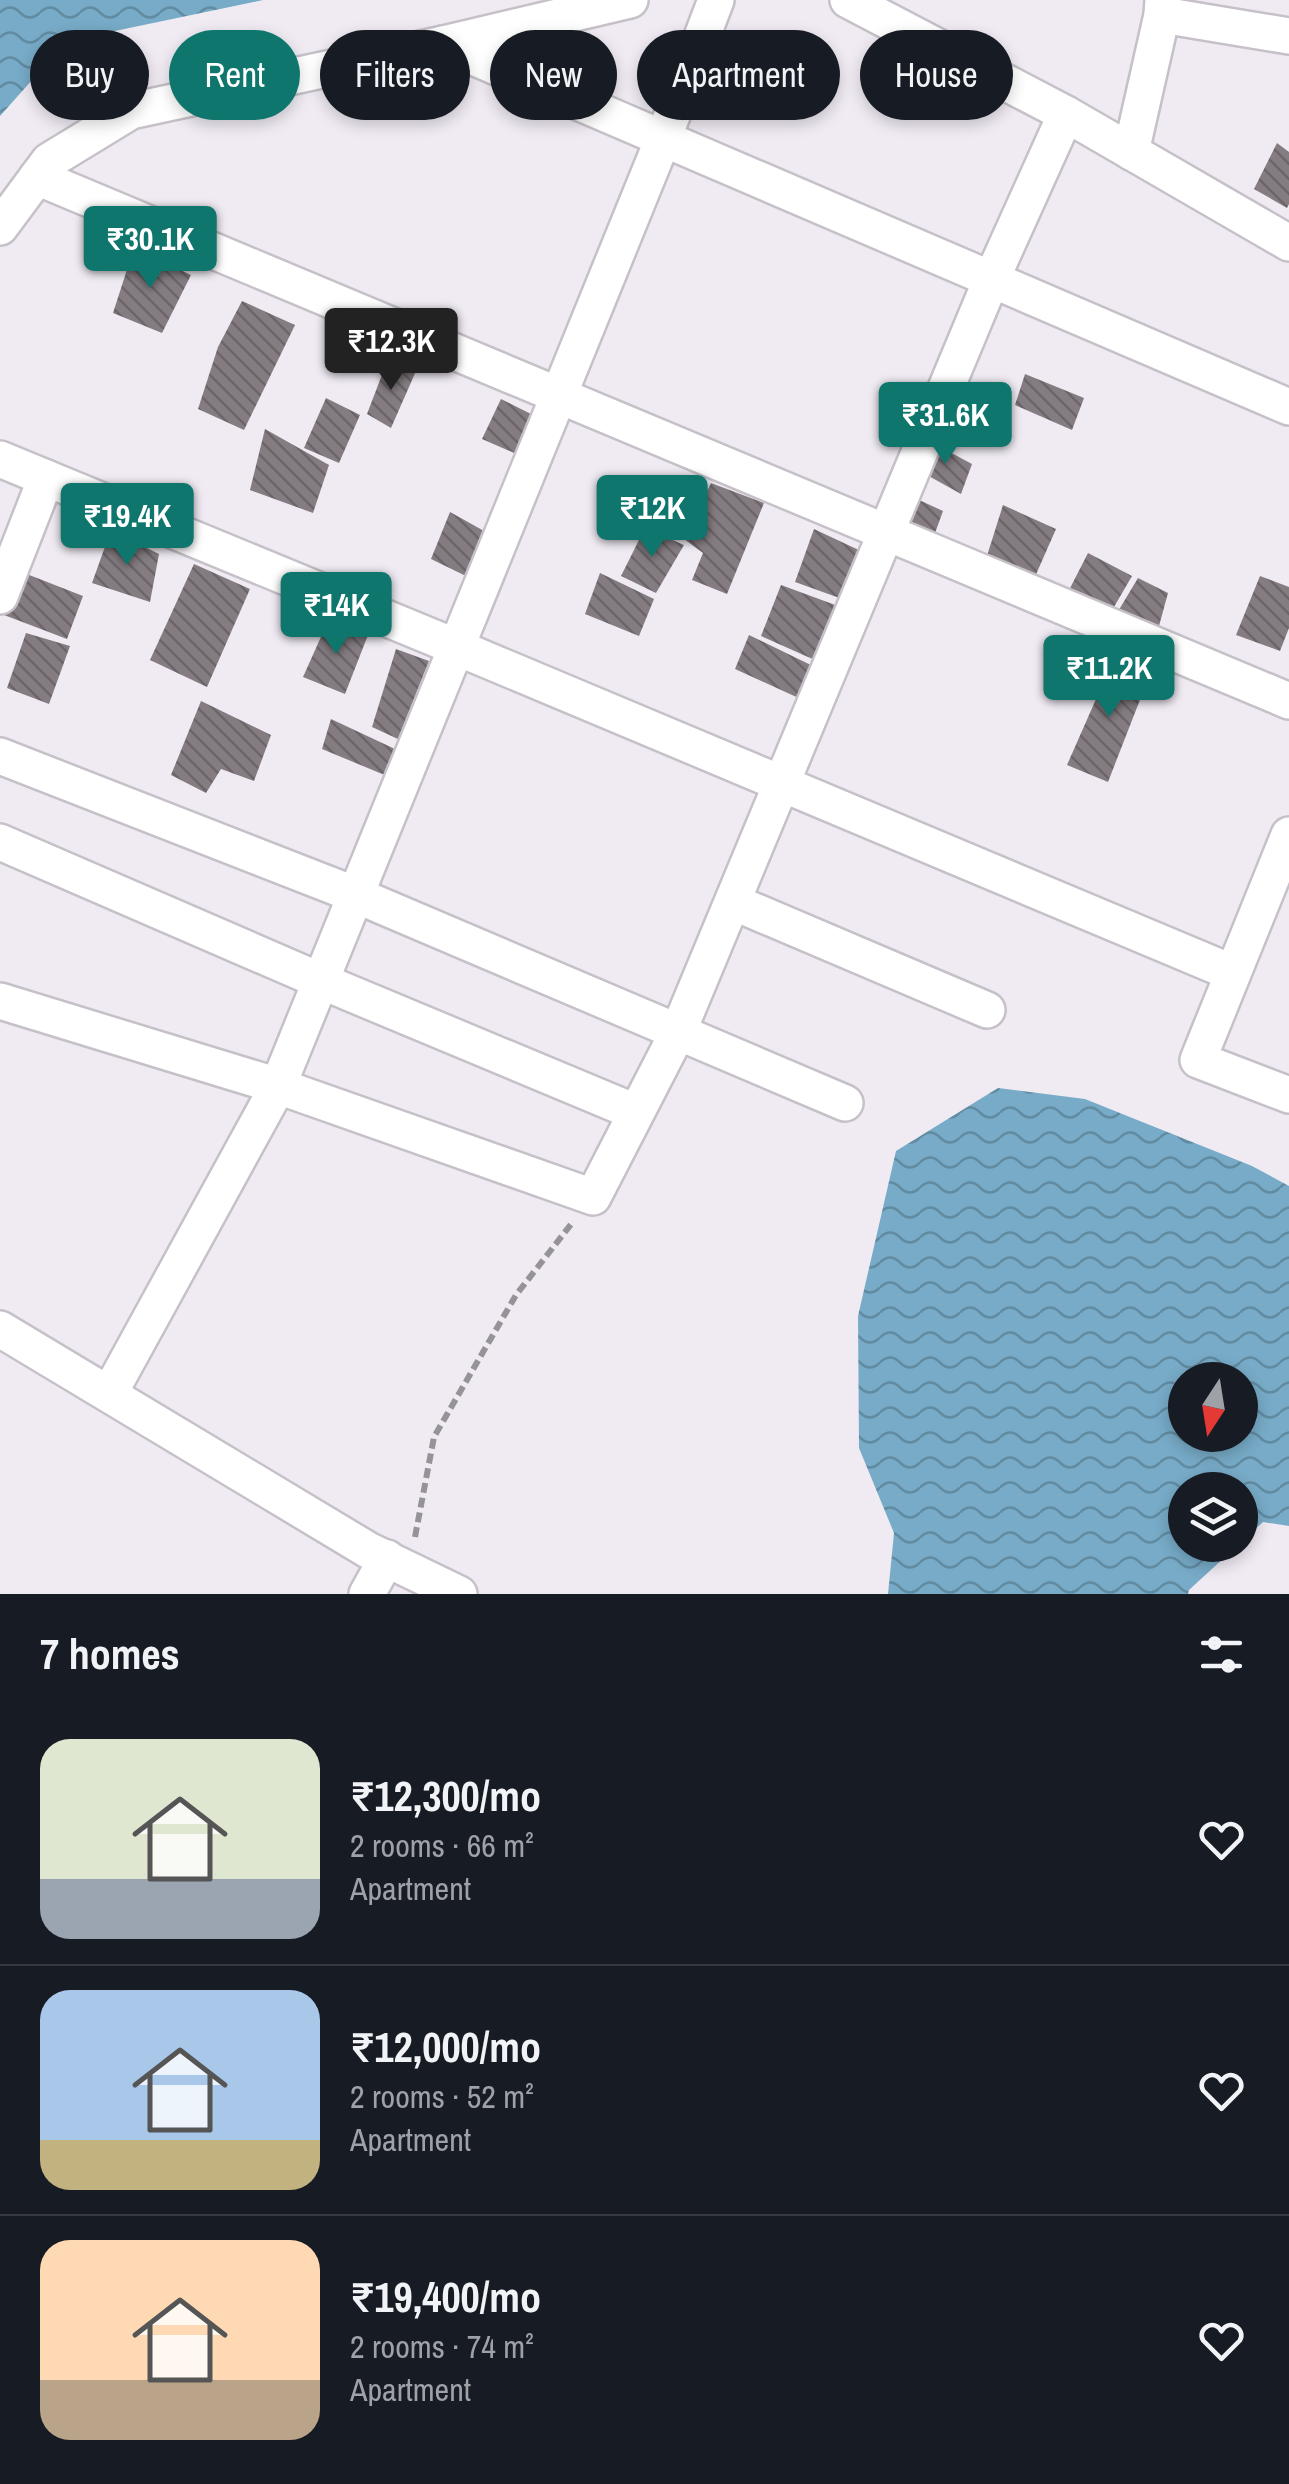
<!DOCTYPE html>
<meta charset="utf-8">
<style>
:root{--surface:#171b24;--page:#20242c;--text:#f1f3f6;--muted:#9ea1a6;--line:#363941;--accent:#0f766e}
body{margin:0;font-family:"Archivo Narrow",sans-serif;background:var(--page);color:var(--text);height:100vh;display:flex;flex-direction:column;font-size:38px;white-space:nowrap}
*{box-sizing:border-box;margin:0}
p{font-size:32px;color:var(--muted)}
.icon{flex:none;width:55px;height:55px;fill:none;stroke:currentColor;stroke-width:2;stroke-linecap:round;stroke-linejoin:round}
.map{position:relative;height:1594px;overflow:hidden}
.panel{display:flex;flex-direction:column;background:var(--surface);flex:1}
.panel>*{flex:none}
.banner{position:absolute;left:30px;top:30px;width:1230px;height:90px;display:flex;gap:20px}
.needle{width:65px;rotate:192deg}
.fabs{position:absolute;left:1168px;top:1362px;display:grid;gap:20px}
.fabs a{display:grid;place-items:center;width:90px;height:90px;border-radius:50%;background:var(--surface);box-shadow:0 5px 15px #0003;font-size:50px}
.price{position:absolute;translate:-50% -85px;padding:0 22px;border-radius:10px;background:var(--accent);color:#fff;font-size:32px;line-height:65px;filter:drop-shadow(0 2px 5px #0008)}
.price::after{content:'';position:absolute;left:50%;top:60px;width:30px;height:22px;margin-left:-15px;background:inherit;clip-path:polygon(0 0,100% 0,50% 100%)}
.price.current{background:#222;color:#fff}
ul{padding:0;list-style:none}
li{display:flex;align-items:center;gap:30px;height:250px;padding:0 40px}
li+li{border-top:2px solid var(--line)}
li span{display:grid;place-items:center;flex:none;width:280px;height:200px;border-radius:30px;color:#555}
li>.icon{margin-inline-start:auto}
span .icon{width:120px;height:120px;fill:#fffc;stroke-width:1}
li b{font-size:42px}
h2{display:flex;justify-content:space-between;align-items:center;height:120px;padding:0 40px;font-size:42px}
.tag{padding:0 35px;border-radius:45px;background:var(--surface);box-shadow:0 5px 15px #0003;font-size:35px;line-height:90px}
.tag.current{background:var(--accent);color:#fff}
.map>svg:first-child{display:block}
</style>
<div class="map">
<svg width="1289" height="1594" viewBox="0 0 1289 1594">
<defs>
<pattern id="water-waves" width="16" height="10" patternUnits="userSpaceOnUse" patternTransform="scale(2.5)"><rect width="16" height="10" fill="#77abc7"/><path d="M0 5q4-4 8 0t8 0" fill="none" stroke="#618ba1"/></pattern>
<pattern id="building-back-hatch" width="6" height="6" patternUnits="userSpaceOnUse" patternTransform="scale(2.5)"><rect width="6" height="6" fill="#847c81"/><path d="M-1 5l2 2M0 0l6 6M5-1l2 2" fill="none" stroke="#6b6569"/></pattern>
</defs>
<rect width="100%" height="100%" fill="#f0ebf3"/>
<!-- water -->
<g fill="url(#water-waves)" fill-rule="evenodd">
<polygon points="0,0 263,0 67,41 0,116"/>
<path d="M 998,1088 L 1085,1099 L 1252,1166 L 1289,1186 L 1289,1526 L 1263,1522 L 1240,1543 L 1240,1490 L 1185,1490 L 1185,1545 L 1238,1545 L 1189,1590 L 1188,1594 L 888,1594 L 894,1533 L 859,1448 L 858,1316 L 896,1151 ZM 1185,1380 L 1240,1380 L 1240,1435 L 1185,1435 Z"/>
</g>
<!-- building -->
<g fill="url(#building-back-hatch)">
<polygon points="1277,143 1289,152 1289,204 1287,208 1254,189"/>
<polygon points="134,248 191,275 162,333 113,313"/>
<polygon points="242,301 295,325 244,430 198,409 218,347"/>
<polygon points="388,359 416,371 391,428 367,414"/>
<polygon points="1025,374 1084,398 1072,430 1015,405"/>
<polygon points="326,398 360,415 339,463 304,448"/>
<polygon points="501,399 539,418 521,456 482,439"/>
<polygon points="265,429 329,465 313,513 250,490"/>
<polygon points="929,441 972,464 961,494 918,470"/>
<polygon points="711,483 764,503 727,594 692,580 703,553 684,539"/>
<polygon points="906,494 943,511 934,536 897,518"/>
<polygon points="1003,505 1056,529 1034,579 986,559"/>
<polygon points="450,512 493,536 470,578 431,559"/>
<polygon points="645,528 684,545 656,593 621,576"/>
<polygon points="814,529 863,552 845,600 795,582"/>
<polygon points="111,530 159,554 150,602 92,583"/>
<polygon points="1088,553 1132,576 1107,619 1065,598"/>
<polygon points="194,564 250,589 207,687 150,660"/>
<polygon points="19,571 83,596 67,639 4,615"/>
<polygon points="600,573 654,599 639,636 585,614"/>
<polygon points="1260,576 1289,587 1289,628 1280,651 1236,635"/>
<polygon points="1138,578 1168,593 1156,637 1114,618"/>
<polygon points="781,585 838,606 817,661 761,636"/>
<polygon points="329,619 368,635 345,694 303,677"/>
<polygon points="26,633 70,646 49,704 7,688"/>
<polygon points="749,635 819,669 803,700 735,669"/>
<polygon points="396,649 429,661 398,739 372,727"/>
<polygon points="1115,656 1150,674 1108,782 1067,765"/>
<polygon points="201,701 271,735 254,781 221,769 206,793 171,775"/>
<polygon points="331,719 395,749 387,776 322,749"/>
</g>
<g fill="none" stroke-linecap="round" stroke-linejoin="round">
<!-- minor casing -->
<g stroke="#c6c1c8" stroke-width="40">
<g id="minor">
<polyline points="848,0 1066,114 1289,243"/>
<polyline points="1162,15 1289,36"/>
<polyline points="443,44 1289,407"/>
<polyline points="1131,152 1162,15 1163,0"/>
<polyline points="37,177 1289,701"/>
<polyline points="0,227 49,161 131,111 443,44 630,0"/>
<polyline points="0,459 456,647 1233,973"/>
<polyline points="0,596 46,478"/>
<polyline points="0,756 356,895 845,1103"/>
<polyline points="1289,835 1198,1060 1289,1095"/>
<polyline points="0,842 321,981 635,1112"/>
<polyline points="733,902 987,1010"/>
<polyline points="0,1001 278,1086 593,1197 678,1032 992,278 1066,114"/>
<polyline points="0,1329 368,1550 459,1594"/>
<polyline points="109,1394 278,1086 663,139 716,0"/>
<polyline points="367,1594 387,1558"/>
</g>
</g>
<!-- path -->
<polyline stroke="#969398" stroke-width="6" stroke-dasharray="10 5" stroke-linecap="butt" points="415,1537 434,1437 516,1295 572,1223"/>
<!-- minor -->
<use href="#minor" stroke="#fff" stroke-width="35"/>
</g>
</svg>
<div class="fabs">
<a><svg class="needle" viewBox="-14 -14 28 28"><path d="M0-13l5 13h-10z" fill="#e53935"/><path d="M0 13l5-13h-10z" fill="#9ea1a6"/></svg></a>
<a><svg class="icon" aria-label="layers" viewBox="0 0 24 24"><path d="M12 4l9 5-9 5-9-5zM3 14l9 5 9-5"/></svg></a>
</div>
<b class="price" style="left:150px;top:291px">₹30.1K</b>
<b class="price current" style="left:391px;top:393px">₹12.3K</b>
<b class="price" style="left:945px;top:467px">₹31.6K</b>
<b class="price" style="left:652px;top:560px">₹12K</b>
<b class="price" style="left:127px;top:568px">₹19.4K</b>
<b class="price" style="left:336px;top:657px">₹14K</b>
<b class="price" style="left:1109px;top:720px">₹11.2K</b>
<div class="banner">
<a class="tag">Buy</a>
<a class="tag current">Rent</a>
<a class="tag">Filters</a>
<a class="tag">New</a>
<a class="tag">Apartment</a>
<a class="tag">House</a>
</div>
</div>
<section class="panel">
<h2>7 homes<svg class="icon" aria-label="filters" viewBox="0 0 24 24"><path d="M4 7h16M4 17h16"/><circle cx="9" cy="7" r="2"/><circle cx="15" cy="17" r="2"/></svg></h2>
<ul>
<li><span style="background:linear-gradient(#dfe7d0 70%,#9aa5b1 0)"><svg class="icon" aria-label="home" viewBox="0 0 24 24"><path d="M3 11l9-7 9 7M6 9v11h12V9"/></svg></span><div><b>₹12,300/mo</b><p>2 rooms · 66 m²</p><p>Apartment</p></div><svg class="icon" aria-label="heart" viewBox="0 0 24 24"><path d="M12 20l-8-8c-3-5 5-10 8-4 3-6 11-1 8 4z"/></svg></li>
<li><span style="background:linear-gradient(#a9c7e8 75%,#c2b280 0)"><svg class="icon" aria-label="home" viewBox="0 0 24 24"><path d="M3 11l9-7 9 7M6 9v11h12V9"/></svg></span><div><b>₹12,000/mo</b><p>2 rooms · 52 m²</p><p>Apartment</p></div><svg class="icon" aria-label="heart" viewBox="0 0 24 24"><path d="M12 20l-8-8c-3-5 5-10 8-4 3-6 11-1 8 4z"/></svg></li>
<li><span style="background:linear-gradient(#ffd9b3 70%,#b9a48a 0)"><svg class="icon" aria-label="home" viewBox="0 0 24 24"><path d="M3 11l9-7 9 7M6 9v11h12V9"/></svg></span><div><b>₹19,400/mo</b><p>2 rooms · 74 m²</p><p>Apartment</p></div><svg class="icon" aria-label="heart" viewBox="0 0 24 24"><path d="M12 20l-8-8c-3-5 5-10 8-4 3-6 11-1 8 4z"/></svg></li>
</ul>
</section>
